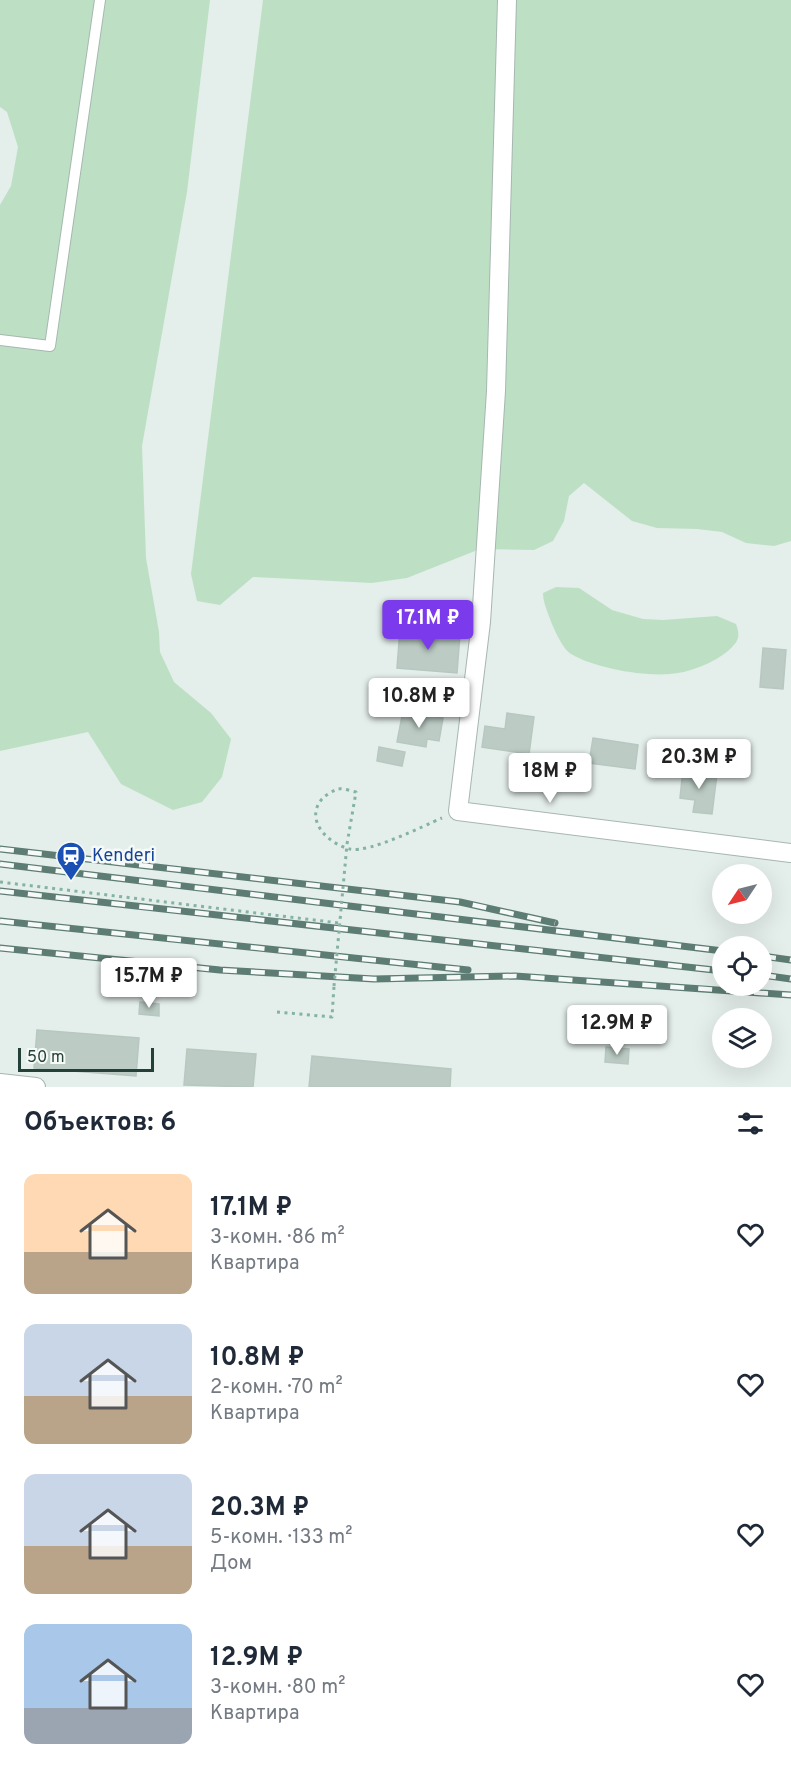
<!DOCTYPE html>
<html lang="ru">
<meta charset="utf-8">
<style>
:root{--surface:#fff;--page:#f2f2f3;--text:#1f2937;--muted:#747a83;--accent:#7c3aed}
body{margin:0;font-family:Overpass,sans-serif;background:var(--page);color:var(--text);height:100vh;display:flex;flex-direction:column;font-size:22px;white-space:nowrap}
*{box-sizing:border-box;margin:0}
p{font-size:20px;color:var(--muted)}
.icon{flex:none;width:33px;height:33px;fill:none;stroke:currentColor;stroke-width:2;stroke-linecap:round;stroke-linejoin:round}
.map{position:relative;height:1087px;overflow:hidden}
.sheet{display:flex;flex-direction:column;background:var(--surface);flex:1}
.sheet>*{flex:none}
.needle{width:39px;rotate:235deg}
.fabs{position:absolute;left:712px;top:864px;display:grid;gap:12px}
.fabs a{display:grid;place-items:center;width:60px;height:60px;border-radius:50%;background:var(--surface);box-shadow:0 6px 24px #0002;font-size:30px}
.scale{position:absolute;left:18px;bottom:15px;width:136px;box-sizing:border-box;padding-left:6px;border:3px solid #234138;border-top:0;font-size:16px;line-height:21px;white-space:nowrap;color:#234138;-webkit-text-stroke:4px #f5faf8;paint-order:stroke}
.price{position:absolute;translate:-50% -51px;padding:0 14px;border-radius:6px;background:#fff;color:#222;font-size:20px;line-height:39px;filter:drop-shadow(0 2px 3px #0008)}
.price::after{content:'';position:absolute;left:50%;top:36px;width:18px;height:14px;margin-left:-9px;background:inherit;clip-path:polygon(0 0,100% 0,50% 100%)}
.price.current{background:var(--accent);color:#fff}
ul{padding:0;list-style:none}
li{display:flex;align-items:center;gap:18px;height:150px;padding:0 24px}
li span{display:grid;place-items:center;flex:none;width:168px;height:120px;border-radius:12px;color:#555}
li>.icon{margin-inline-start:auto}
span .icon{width:72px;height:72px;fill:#fffc;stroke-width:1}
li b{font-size:26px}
h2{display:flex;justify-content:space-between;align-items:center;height:72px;padding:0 24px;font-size:26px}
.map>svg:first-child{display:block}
</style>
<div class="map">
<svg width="791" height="1087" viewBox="0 0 791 1087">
<rect width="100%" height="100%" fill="#e4eeea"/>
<!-- green -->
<g fill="#bde0c5">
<polygon points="0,0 210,0 187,192 142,446 146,558 159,632 160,652 174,682 211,713 231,739 222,777 202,802 173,810 121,784 88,732 0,751 0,205 11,186 18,147 7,112 0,107"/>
<polygon points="263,0 791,0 791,541 774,546 746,543 722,532 697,529 657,528 632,521 584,483 569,496 564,521 553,541 534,550 480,549 407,578 372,583 253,577 220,605 197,601 191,574"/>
<path d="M 556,587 L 579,588 L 612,610 L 643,619 L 663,620 L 717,616 L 736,624 C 741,637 738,642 728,651 C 714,662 696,670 678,673 C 650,678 596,669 571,654 C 562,648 554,629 550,619 C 547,610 543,602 543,593 Z"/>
</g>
<!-- building -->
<g fill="#bcccc5" stroke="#b6c8c0" stroke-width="1.5">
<polygon points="400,629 460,634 457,673 397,668"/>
<polygon points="763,648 786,650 783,689 760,687"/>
<polygon points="403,711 443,718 439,741 427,739 426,747 397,742"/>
<polygon points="507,713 534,717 529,754 482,747 485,726 505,729"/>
<polygon points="593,738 638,745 635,769 589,763"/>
<polygon points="379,747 405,752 402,766 377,761"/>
<polygon points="683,769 717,774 712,814 693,812 695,800 680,798"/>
<polygon points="140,1002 159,1004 159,1016 139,1014"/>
<polygon points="37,1030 139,1038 136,1076 34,1068"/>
<polygon points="606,1047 629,1049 628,1064 605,1062"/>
<polygon points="187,1049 256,1054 253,1087 184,1085"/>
<polygon points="312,1056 451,1069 450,1087 309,1087"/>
</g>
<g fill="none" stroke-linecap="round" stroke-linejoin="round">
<!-- service casing -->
<g stroke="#a6b7b1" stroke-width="12">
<polyline id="service" points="0,340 50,346 100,0"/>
</g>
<!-- minor casing -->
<g stroke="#a6b7b1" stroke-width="20">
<g id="minor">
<polyline points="507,0 496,391 481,622 458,811 791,853"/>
<polyline points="0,1083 36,1087"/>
</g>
</g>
<!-- path -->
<g stroke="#84b3a3" stroke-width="3" stroke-dasharray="3 4.5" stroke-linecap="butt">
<path d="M 347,844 L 356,792 C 351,791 343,788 338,789 C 332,791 326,795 322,799 C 304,820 328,844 350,849 C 370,853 423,826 442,818"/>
<polyline points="0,882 339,923"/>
<polyline points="277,1012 332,1017 334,986"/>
</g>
<!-- service -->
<use href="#service" stroke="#fff" stroke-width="10"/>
<!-- minor -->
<use href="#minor" stroke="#fff" stroke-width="18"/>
<!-- rail casing -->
<g stroke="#5d7c73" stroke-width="7">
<g id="rail">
<polyline points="0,849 460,902 555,923"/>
<polyline points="0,864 723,951"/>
<polyline points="0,891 723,971"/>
<polyline points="0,921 468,970"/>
<polyline points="0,948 220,970 374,979 515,976 791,995"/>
<polyline points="762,956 791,960"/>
<polyline points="762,975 791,979"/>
</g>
</g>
<!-- rail -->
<use href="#rail" stroke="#f5faf8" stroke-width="4.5" stroke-dasharray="14" stroke-linecap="butt"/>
<!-- path-bridge -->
<polyline stroke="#84b3a3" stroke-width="3" stroke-dasharray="3 4.5" stroke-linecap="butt" points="334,986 347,844"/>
</g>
<!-- icons -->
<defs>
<g id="station-pin" transform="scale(1.5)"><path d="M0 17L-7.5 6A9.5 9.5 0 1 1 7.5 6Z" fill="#1a4fb4" stroke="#f5faf8"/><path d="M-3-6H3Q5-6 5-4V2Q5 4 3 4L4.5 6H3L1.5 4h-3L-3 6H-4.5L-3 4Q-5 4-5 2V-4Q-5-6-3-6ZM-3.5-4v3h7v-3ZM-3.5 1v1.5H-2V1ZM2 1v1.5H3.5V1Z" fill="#fff"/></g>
</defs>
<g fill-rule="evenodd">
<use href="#station-pin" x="71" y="856"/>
</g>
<g text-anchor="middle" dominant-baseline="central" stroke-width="5" stroke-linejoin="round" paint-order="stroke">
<!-- transit labels -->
<g font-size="18" fill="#164399" stroke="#f5faf8" text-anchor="start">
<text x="92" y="856">Kenderi</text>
</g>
</g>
</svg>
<div class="fabs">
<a><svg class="needle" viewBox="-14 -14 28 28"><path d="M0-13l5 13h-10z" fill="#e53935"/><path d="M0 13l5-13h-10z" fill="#747a83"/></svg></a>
<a><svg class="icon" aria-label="locate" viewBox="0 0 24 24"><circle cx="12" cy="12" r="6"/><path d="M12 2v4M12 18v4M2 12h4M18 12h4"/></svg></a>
<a><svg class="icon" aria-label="layers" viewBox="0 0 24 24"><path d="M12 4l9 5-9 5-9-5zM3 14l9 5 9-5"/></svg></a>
</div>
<div class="scale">50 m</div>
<b class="price current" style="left:428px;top:651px">17.1M ₽</b>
<b class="price" style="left:419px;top:729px">10.8M ₽</b>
<b class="price" style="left:699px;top:790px">20.3M ₽</b>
<b class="price" style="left:550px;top:804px">18M ₽</b>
<b class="price" style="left:149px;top:1009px">15.7M ₽</b>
<b class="price" style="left:617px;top:1056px">12.9M ₽</b>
</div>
<section class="sheet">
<h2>Объектов: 6<svg class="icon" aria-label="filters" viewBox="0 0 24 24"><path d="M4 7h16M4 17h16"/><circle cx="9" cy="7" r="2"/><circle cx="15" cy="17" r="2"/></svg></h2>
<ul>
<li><span style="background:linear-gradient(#ffd9b3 65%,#b9a48a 0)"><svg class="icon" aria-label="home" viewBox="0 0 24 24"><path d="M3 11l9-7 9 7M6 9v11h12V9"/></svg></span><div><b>17.1M ₽</b><p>3-комн. · 86 m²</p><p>Квартира</p></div><svg class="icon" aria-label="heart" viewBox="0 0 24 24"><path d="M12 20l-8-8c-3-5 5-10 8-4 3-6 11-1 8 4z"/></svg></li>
<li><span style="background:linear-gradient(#c9d6e8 60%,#b9a48a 0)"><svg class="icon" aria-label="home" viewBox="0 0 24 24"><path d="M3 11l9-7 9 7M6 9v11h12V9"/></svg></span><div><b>10.8M ₽</b><p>2-комн. · 70 m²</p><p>Квартира</p></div><svg class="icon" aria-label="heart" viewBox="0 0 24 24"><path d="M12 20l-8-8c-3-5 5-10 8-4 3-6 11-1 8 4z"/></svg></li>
<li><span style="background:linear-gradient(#c9d6e8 60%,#b9a48a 0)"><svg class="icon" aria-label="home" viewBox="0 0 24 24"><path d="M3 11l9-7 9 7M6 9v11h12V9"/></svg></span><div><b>20.3M ₽</b><p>5-комн. · 133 m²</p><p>Дом</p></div><svg class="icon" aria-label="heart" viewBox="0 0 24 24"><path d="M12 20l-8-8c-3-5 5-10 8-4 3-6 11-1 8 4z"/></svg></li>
<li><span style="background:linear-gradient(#a9c7e8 70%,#9aa5b1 0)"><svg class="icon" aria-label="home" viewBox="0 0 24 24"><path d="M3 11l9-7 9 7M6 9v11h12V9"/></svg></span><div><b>12.9M ₽</b><p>3-комн. · 80 m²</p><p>Квартира</p></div><svg class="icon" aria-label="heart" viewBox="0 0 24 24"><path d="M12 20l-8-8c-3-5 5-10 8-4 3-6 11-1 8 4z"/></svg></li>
</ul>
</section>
